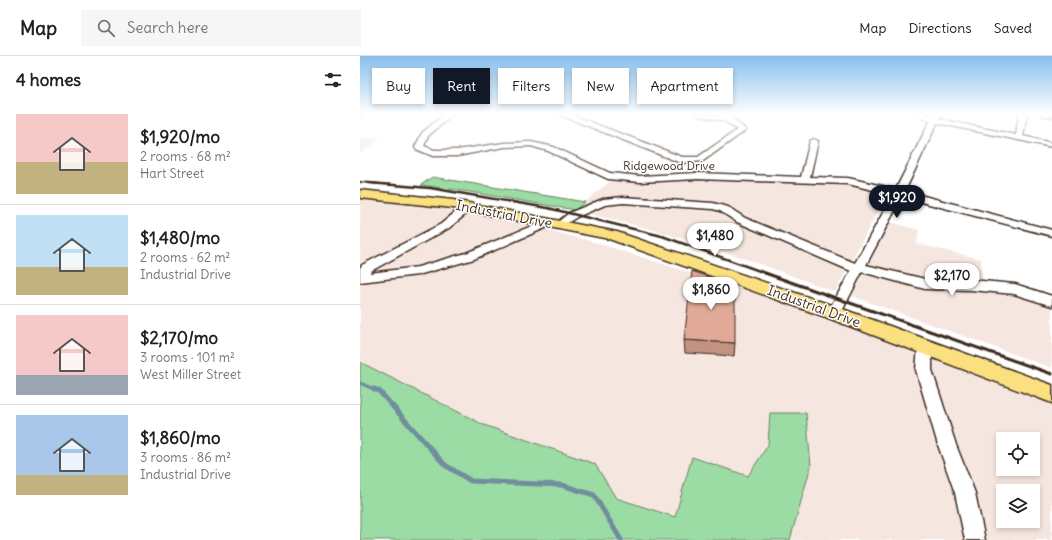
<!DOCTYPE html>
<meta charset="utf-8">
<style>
:root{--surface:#fff;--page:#f6f6f6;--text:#202124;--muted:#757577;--line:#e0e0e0;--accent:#111827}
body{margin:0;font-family:Delius,sans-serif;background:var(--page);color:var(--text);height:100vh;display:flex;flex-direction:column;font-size:15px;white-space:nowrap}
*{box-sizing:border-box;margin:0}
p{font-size:13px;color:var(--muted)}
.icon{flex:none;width:22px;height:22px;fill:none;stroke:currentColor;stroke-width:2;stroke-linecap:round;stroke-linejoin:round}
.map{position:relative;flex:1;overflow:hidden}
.side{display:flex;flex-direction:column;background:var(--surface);width:360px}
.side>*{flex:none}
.banner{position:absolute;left:12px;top:12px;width:380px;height:36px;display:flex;gap:8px}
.tools{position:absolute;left:636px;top:376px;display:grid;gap:8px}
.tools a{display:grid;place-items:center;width:44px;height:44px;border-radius:0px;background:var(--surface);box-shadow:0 2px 6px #0003;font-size:20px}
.price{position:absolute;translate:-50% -34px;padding:0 9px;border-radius:14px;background:#fff;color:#222;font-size:13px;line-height:26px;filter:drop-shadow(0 1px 2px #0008)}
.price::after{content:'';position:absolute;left:50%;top:24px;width:12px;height:9px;margin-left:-6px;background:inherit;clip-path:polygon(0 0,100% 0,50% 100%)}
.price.selected{background:var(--accent);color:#fff}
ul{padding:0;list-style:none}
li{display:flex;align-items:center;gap:12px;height:100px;padding:0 16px}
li+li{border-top:1px solid var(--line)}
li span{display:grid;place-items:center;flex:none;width:112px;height:80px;border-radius:0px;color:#555}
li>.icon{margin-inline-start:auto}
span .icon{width:48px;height:48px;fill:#fffc;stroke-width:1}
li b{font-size:17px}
h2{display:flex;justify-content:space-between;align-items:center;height:48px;padding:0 16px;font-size:17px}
.pill{padding:0 14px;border-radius:0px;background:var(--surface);box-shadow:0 2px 6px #0003;font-size:14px;line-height:36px}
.pill.selected{background:var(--accent);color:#fff}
header{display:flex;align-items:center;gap:24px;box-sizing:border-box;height:56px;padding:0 20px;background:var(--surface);border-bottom:1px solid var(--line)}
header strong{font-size:19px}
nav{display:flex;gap:22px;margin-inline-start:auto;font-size:14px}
.search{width:280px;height:36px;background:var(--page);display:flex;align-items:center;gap:10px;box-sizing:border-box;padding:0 14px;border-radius:0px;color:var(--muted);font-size:15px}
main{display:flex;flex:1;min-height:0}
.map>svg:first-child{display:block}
</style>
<header>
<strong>Map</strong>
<div class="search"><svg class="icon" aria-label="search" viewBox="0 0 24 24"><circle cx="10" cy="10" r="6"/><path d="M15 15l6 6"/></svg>Search here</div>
<nav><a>Map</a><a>Directions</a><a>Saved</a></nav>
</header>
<main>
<section class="side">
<h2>4 homes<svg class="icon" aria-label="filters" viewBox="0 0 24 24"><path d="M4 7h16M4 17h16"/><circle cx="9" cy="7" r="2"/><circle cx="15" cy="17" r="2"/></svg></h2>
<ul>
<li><span style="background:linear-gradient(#f6c9c9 60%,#c2b280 0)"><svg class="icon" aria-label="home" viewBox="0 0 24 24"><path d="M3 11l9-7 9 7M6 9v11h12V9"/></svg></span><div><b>$1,920/mo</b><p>2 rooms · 68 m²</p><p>Hart Street</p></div></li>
<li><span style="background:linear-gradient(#bfe0f5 65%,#c2b280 0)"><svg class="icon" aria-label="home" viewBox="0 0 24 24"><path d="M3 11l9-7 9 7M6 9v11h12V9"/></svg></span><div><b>$1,480/mo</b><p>2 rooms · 62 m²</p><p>Industrial Drive</p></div></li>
<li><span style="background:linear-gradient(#f6c9c9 75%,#9aa5b1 0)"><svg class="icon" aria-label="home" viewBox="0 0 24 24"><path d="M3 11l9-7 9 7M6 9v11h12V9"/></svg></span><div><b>$2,170/mo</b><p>3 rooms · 101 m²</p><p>West Miller Street</p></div></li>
<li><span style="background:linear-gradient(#a9c7e8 75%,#c2b280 0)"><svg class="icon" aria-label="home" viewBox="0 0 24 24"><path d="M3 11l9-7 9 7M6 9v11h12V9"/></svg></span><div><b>$1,860/mo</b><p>3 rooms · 86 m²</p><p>Industrial Drive</p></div></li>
</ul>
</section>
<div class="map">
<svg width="692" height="484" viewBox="0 0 692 484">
<rect width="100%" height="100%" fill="#fff"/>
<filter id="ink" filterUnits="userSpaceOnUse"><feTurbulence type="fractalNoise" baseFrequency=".025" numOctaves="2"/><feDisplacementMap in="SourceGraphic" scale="8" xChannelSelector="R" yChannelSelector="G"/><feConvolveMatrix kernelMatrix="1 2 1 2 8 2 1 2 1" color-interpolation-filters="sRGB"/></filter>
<g filter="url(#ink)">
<!-- built -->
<g fill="#f6e6e0" fill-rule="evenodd">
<polygon points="0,82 21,82 0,98"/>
<polygon points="252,124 275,125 345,124 484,128 501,130 524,137 526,139 475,236 392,205 298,175 215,154"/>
<path d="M 0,140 L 106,153 L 234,186 L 481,265 L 692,346 L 692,484 L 430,484 L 451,410 L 410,357 L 408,389 L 388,420 L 332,401 L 315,461 L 256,442 L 235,408 L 124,369 L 0,306 ZM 643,383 L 673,383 L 673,413 L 643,413 ZM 643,435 L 673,435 L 673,465 L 643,465 Z"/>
<polygon points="530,166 559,174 557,188 621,203 622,221 627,233 643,234 692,248 692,312 492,240"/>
</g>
<!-- green -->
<g fill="#9bdba4" stroke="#6b8261">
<polygon points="72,121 225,146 215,154 110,136 61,129"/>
<polygon points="0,306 124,369 235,408 256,442 315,461 332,401 388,420 408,389 410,357 446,357 451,410 430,484 0,484"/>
</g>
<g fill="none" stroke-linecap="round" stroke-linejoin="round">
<!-- stream-far1 -->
<polyline stroke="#718d9e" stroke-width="3.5" points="0,327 16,334"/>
<!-- stream -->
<polyline stroke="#718d9e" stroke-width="5" points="14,333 19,335 85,409 111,425 202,429 234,439 261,484"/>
<!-- minor casing -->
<g stroke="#3b2a1e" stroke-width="3">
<g id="minor">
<polygon points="0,58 6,58 0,61"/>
<polygon points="85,58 93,58 68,80 64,90 74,94 97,94 144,87 171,86 194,91 250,117 280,120 337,117 441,121 450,85 454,83 458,85 450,121 488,122 536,133 570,65 554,58 565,58 572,60 573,58 581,58 579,63 656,79 659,58 667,58 663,80 692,87 692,91 577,67 545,135 692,174 692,180 542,141 506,209 565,223 611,224 655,228 692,240 692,250 654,238 611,234 565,233 502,216 479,261 474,262 469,261 467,257 491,215 377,166 360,155 353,153 263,147 245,149 217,161 199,172 194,169 209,157 243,143 263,141 353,147 368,151 385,162 495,207 533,139 488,128 337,123 280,126 248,123 188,95 171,90 144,91 97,100 73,100 56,93 55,91 62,77"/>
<polygon points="198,58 209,58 322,101 338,101 377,74 365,65 340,60 336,58 360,60 359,58 367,58 386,74 343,105 321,107"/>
<polygon points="682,58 692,58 692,61 683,60"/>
<polygon points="108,148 112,149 113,151 112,153 89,172 11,215 10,217 58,211 106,197 184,165 188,164 193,167 192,169 114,203 58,219 0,226 0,212 2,209 81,168 104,149"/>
<polygon points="565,285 570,287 572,291 572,314 596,389 615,437 625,484 605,484 595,437 578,389 556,314 558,291 560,287"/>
</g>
</g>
<!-- major casing -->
<g stroke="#3b2a1e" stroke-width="3">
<polygon id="major" points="0,134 93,144 257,176 480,252 692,329 692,347 468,262 249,183 93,152 0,142"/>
</g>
<!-- minor -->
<use href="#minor" fill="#fff" fill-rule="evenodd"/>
<!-- major -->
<use href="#major" fill="#fbe080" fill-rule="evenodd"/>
<!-- rail-far2 -->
<polyline stroke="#3b2a1e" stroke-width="2" points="0,126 21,128"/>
<!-- rail-far1 -->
<polyline stroke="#3b2a1e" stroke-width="2.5" points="9,127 70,132 188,152 302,180 408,218"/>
<!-- rail -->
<polyline stroke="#3b2a1e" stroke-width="3" points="405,217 692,318"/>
</g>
<!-- wall -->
<polygon fill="#c29283" stroke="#3b2a1e" points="324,284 375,287 374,300 325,297"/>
<!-- building -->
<polygon fill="#e1aa98" stroke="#3b2a1e" points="332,215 375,231 375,287 324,284"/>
</g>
<!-- sky -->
<linearGradient id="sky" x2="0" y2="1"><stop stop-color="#87bfed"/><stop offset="0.46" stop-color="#fff"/><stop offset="1" stop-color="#fff" stop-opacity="0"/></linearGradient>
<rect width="692" height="126" fill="url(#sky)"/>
<g text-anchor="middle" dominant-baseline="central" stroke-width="3" stroke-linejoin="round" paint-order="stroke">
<!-- far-street labels -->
<g font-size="12" fill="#3b2a1e" stroke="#fff">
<text x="309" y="109">Ridgewood Drive</text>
</g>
<!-- street labels -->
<g font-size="14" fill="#3b2a1e" stroke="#fff">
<text transform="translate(144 158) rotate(11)">Industrial Drive</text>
<text transform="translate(454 250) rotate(20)">Industrial Drive</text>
</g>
</g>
</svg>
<div class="tools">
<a><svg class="icon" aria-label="locate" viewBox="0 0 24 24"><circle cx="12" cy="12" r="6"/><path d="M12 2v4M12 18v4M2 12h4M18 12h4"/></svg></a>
<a><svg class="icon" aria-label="layers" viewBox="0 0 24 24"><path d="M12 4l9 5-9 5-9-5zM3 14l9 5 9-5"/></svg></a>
</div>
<b class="price selected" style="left:537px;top:163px">$1,920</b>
<b class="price" style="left:355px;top:201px">$1,480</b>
<b class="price" style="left:592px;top:241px">$2,170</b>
<b class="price" style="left:351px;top:255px">$1,860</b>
<div class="banner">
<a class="pill">Buy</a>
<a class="pill selected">Rent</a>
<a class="pill">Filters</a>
<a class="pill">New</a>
<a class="pill">Apartment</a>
</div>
</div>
</main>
